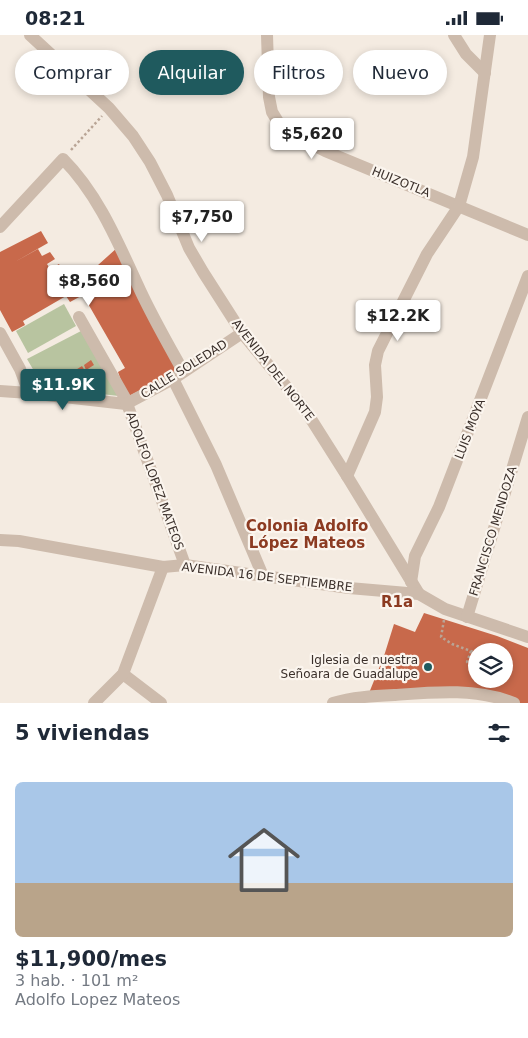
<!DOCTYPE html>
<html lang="es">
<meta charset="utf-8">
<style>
:root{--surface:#fff;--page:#f6f6f7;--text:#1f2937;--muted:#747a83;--line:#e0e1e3;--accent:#1f5a5e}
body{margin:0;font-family:"DejaVu Sans",sans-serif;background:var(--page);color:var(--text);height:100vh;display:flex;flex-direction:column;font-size:19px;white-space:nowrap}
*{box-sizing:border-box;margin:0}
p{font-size:16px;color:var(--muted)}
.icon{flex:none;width:28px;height:28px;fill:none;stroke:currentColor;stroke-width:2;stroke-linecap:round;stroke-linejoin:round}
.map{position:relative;height:668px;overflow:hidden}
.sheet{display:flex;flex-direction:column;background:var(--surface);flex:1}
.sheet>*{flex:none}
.banner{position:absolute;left:15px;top:15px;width:499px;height:45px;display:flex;gap:10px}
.buttons{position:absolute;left:468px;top:608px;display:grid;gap:10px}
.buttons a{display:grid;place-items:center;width:45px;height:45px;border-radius:50%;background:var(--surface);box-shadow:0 2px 8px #0003;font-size:25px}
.price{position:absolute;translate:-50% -42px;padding:0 11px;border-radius:5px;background:#fff;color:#222;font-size:16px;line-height:32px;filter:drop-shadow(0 1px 2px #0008)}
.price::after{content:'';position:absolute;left:50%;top:30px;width:15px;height:11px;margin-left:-8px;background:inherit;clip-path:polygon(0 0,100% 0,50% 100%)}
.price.on{background:var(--accent);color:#fff}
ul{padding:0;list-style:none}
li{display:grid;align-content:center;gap:10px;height:265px;padding:0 15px}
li+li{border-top:1px solid var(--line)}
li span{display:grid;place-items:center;height:155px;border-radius:8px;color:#555}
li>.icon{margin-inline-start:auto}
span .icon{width:90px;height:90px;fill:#fffc;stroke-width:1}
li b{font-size:21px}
h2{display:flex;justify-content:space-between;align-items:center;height:60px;padding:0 15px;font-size:21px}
.chip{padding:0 18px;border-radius:22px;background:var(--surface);box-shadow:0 2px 8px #0003;font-size:18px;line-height:45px}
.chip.on{background:var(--accent);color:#fff}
.status{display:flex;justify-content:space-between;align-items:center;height:35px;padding:0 25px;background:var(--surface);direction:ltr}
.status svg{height:14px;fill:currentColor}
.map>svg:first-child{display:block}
</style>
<div class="status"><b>08:21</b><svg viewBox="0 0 49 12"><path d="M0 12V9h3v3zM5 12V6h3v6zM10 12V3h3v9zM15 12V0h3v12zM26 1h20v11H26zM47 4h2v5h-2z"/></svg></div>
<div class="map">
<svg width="528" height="668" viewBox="0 0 528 668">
<rect width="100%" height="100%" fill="#f4ebe1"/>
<!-- green -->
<g fill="#b8c4a0">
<polygon points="64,269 76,291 28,318 16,296"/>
<polygon points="81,296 119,361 37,352 68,334 41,348 27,324"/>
</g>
<!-- building -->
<g fill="#c8694b" fill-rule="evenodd">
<polygon points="41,196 48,208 13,228 38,214 42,221 50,217 55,224 47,229 50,234 59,229 64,238 69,235 77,249 118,212 181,335 127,362 118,337 125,333 83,260 70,267 66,261 23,286 25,290 12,297 0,275 0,217"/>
<polygon points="91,325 94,330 86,335 84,330"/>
<polygon points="82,331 85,336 77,340 74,336"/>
<path d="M 424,578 L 497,601 L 528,613 L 528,668 L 520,668 L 514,665 L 369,658 L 384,621 L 394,589 L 415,597 ZM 476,616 L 504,616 L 504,644 L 476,644 Z"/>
</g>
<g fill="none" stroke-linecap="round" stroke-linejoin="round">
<!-- path -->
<g stroke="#b9a596" stroke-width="2.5" stroke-dasharray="2.5 2.5" stroke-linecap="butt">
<polyline points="71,115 102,81"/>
<polyline points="444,585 441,602 452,609 476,618"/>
<polyline points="471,616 467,627 476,634"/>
<polyline points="489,644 496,649"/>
</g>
<!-- minor -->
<g stroke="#cdbbac" stroke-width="12">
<polyline points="30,0 109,73 133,101 150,127 167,160 189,213 203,237 242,298 304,373 347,441 419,559"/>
<polyline points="267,0 269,62 272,77 283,95 325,116 528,200"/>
<polyline points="454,0 466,19 485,38"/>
<path d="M 0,192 L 63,124 C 99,160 119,210 140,255 C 153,283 168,309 183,336"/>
<polyline points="79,282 125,363 185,530"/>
<polyline points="0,298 20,334 29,358"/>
<polyline points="173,344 216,430 263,541"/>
<polyline points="0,356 29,358 126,369"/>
<polyline points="126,369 173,344 242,298"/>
<polyline points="347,441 375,377 377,362 375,330 378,316 427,219 459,171 473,122 490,0"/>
<polyline points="0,505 19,506 163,532 185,530 349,553 419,559 445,574 528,602"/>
<polyline points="411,547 415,521 439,472 528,241"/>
<polyline points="467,582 528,382"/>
<polyline points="123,639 161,668"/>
<polyline points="94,668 123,639 163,532"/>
<path d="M 333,668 C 352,662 374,661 395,660 C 434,657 476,653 514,668"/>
</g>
</g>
<!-- markers -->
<circle fill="#1f5a5e" stroke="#fbf5ee" stroke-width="2" cx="428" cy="632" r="5"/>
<g text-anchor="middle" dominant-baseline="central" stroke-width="4.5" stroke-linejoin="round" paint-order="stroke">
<!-- street labels -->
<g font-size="12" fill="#3b302b" stroke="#fbf5ee">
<text transform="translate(401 147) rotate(22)">HUIZOTLA</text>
<text transform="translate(184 334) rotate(-32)">CALLE SOLEDAD</text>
<text transform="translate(273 335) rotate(52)">AVENIDA DEL NORTE</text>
<text transform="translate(470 394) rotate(-69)">LUIS MOYA</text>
<text transform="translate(155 446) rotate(70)">ADOLFO LOPEZ MATEOS</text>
<text transform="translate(493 496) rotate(-73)">FRANCISCO MENDOZA</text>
<text transform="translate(267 542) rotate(7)">AVENIDA 16 DE SEPTIEMBRE</text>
</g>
<!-- poi labels -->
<g font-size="12" fill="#3b302b" stroke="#fbf5ee" text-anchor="end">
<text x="418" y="625">Iglesia de nuestra<tspan x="418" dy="14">Señoara de Guadalupe</tspan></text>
</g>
<!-- quarter labels -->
<g font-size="15" font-weight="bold" fill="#8c3b22" stroke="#fbf5ee">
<text x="307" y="491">Colonia Adolfo<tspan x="307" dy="17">López Mateos</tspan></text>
<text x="397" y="567">R1a</text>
</g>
</g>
</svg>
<div class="buttons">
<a><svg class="icon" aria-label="layers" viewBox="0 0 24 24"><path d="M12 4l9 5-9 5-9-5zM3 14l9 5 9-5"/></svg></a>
</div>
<b class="price" style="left:312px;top:125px">$5,620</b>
<b class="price" style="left:202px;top:208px">$7,750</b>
<b class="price" style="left:89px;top:272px">$8,560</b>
<b class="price" style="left:398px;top:307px">$12.2K</b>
<b class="price on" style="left:63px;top:376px">$11.9K</b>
<div class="banner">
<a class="chip">Comprar</a>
<a class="chip on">Alquilar</a>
<a class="chip">Filtros</a>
<a class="chip">Nuevo</a>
</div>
</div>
<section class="sheet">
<h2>5 viviendas<svg class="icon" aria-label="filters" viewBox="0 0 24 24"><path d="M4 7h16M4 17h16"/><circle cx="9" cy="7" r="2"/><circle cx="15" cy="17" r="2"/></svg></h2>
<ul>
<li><span style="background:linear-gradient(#a9c7e8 65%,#b9a48a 0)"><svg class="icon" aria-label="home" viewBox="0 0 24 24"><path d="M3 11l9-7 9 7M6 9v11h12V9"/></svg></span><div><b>$11,900/mes</b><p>3 hab. · 101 m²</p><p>Adolfo Lopez Mateos</p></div></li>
</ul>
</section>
